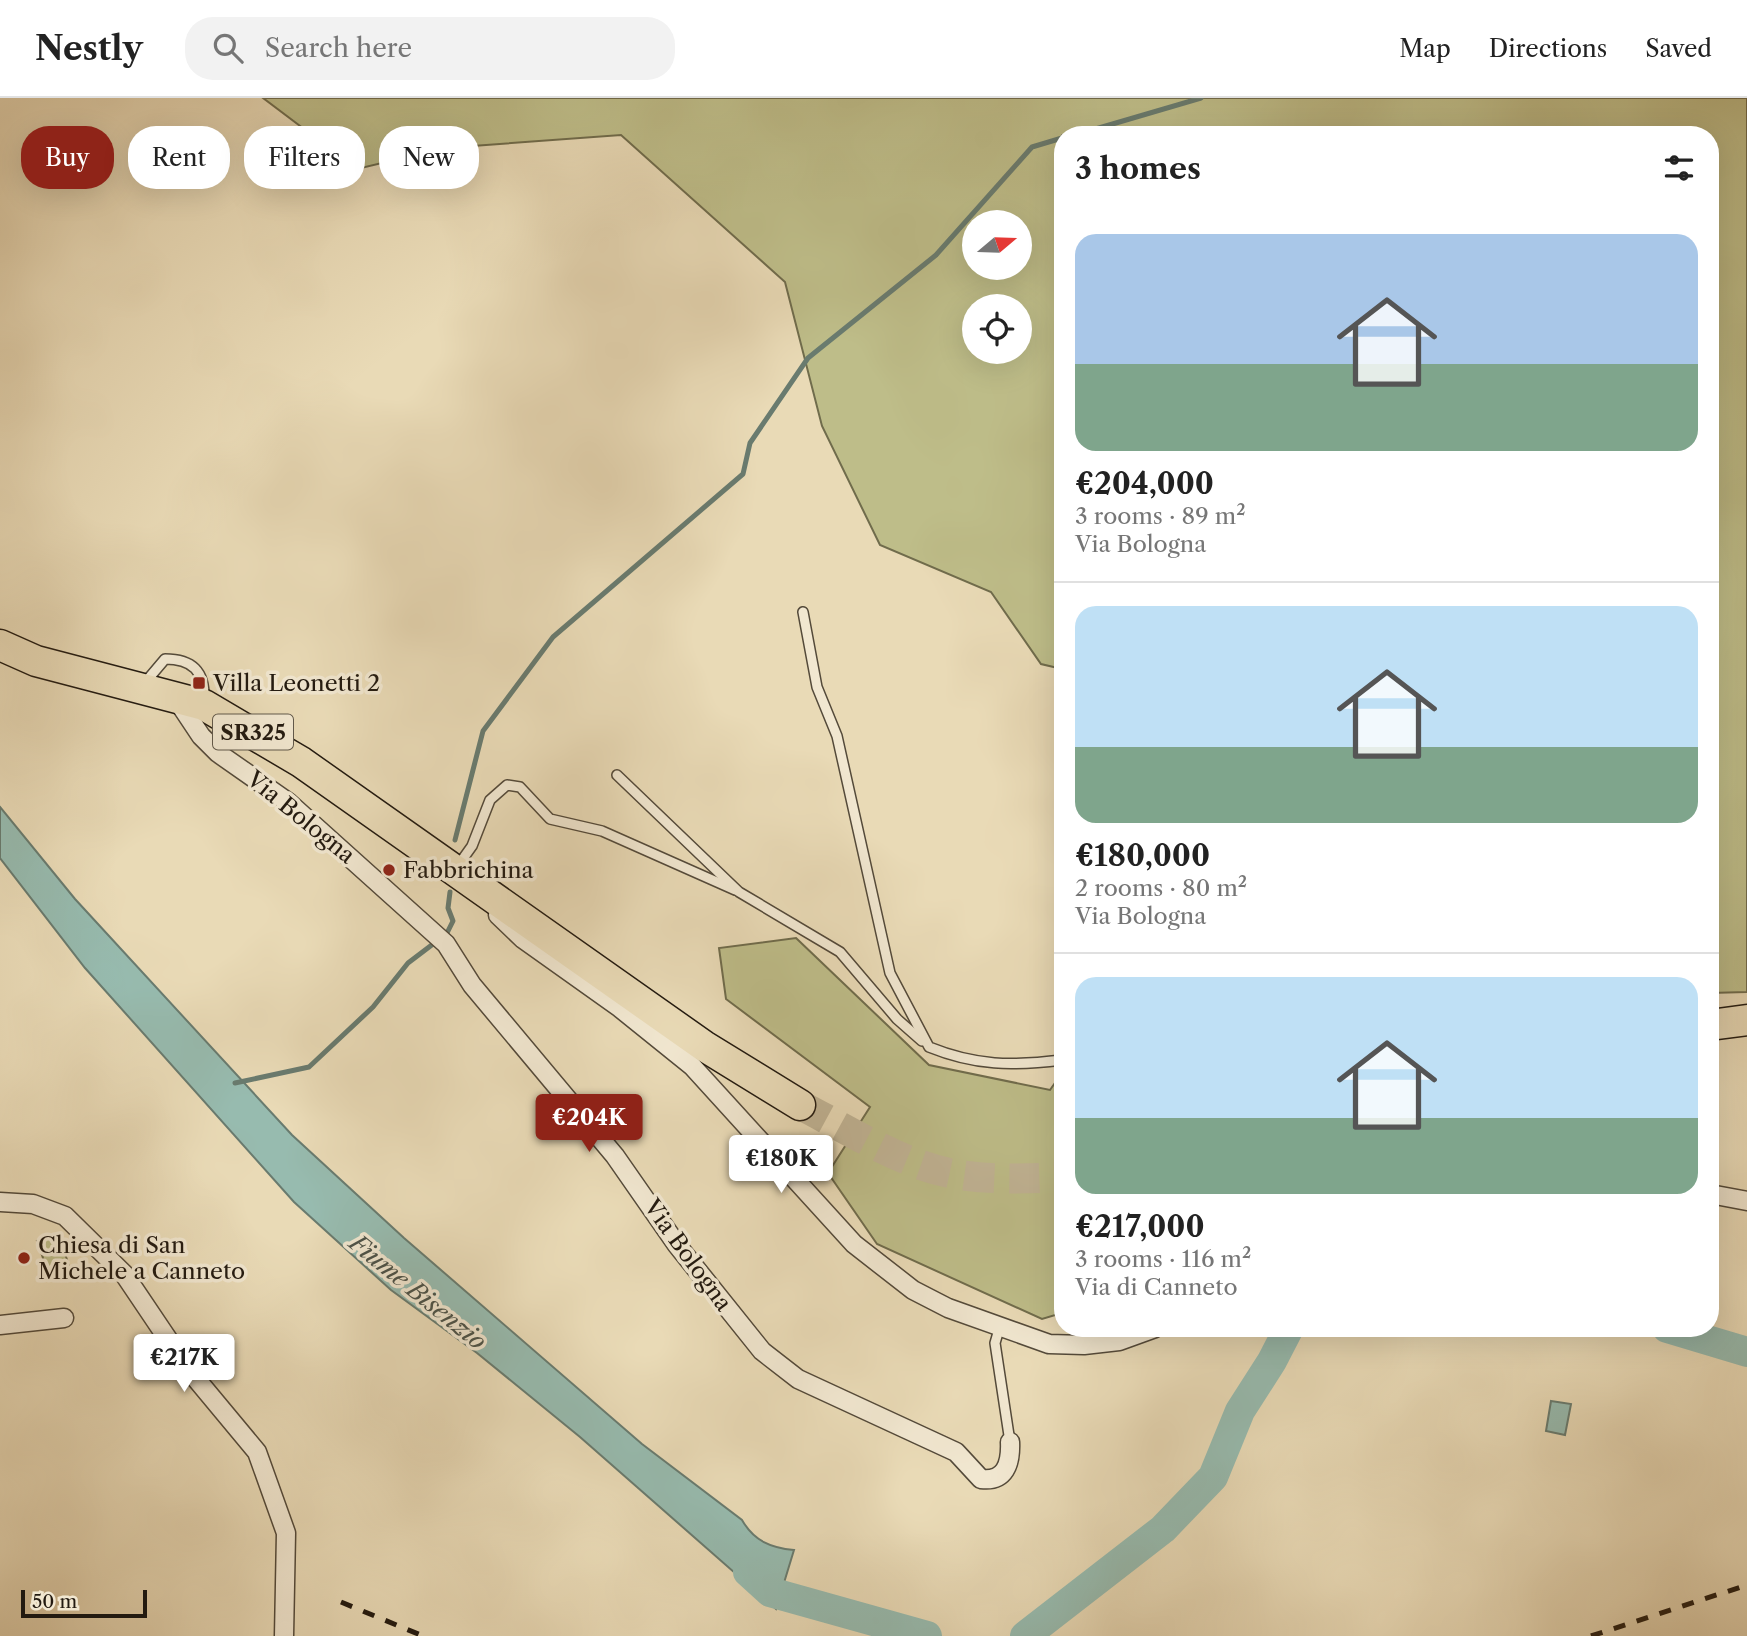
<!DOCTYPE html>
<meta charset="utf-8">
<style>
:root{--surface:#fff;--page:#f2f2f2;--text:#222;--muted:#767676;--line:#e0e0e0;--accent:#8f2418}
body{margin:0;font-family:"Libre Caslon Text",serif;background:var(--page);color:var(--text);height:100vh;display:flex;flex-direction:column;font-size:26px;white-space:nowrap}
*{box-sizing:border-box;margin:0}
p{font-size:23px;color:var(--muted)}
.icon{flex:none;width:38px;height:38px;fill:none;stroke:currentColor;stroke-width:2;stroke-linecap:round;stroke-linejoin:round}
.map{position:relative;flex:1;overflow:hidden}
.panel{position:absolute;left:1054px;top:28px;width:665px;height:1211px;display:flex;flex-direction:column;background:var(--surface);border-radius:28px;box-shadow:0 7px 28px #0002}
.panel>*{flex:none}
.top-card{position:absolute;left:21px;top:28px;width:665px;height:63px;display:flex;gap:14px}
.needle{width:46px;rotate:71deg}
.controls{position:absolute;left:962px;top:112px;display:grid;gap:14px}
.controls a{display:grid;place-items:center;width:70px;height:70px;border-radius:50%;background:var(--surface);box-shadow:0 7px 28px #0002;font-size:35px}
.scale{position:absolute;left:21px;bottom:18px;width:126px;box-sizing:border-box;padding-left:7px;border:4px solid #231a10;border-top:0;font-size:19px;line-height:24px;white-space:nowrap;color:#231a10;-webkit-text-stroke:5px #f1e7d0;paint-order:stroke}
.price{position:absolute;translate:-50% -60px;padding:0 16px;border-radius:7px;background:#fff;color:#222;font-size:23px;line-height:46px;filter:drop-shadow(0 2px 4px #0008)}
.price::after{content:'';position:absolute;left:50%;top:42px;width:21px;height:16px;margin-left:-10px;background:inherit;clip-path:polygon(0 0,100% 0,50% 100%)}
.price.current{background:var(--accent);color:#fff}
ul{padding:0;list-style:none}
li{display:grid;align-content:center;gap:14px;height:371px;padding:0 21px}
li+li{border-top:2px solid var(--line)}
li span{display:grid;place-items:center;height:217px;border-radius:21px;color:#555}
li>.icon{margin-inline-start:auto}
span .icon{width:126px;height:126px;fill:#fffc;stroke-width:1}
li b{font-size:30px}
h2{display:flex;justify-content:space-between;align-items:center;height:84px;padding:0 21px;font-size:30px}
.tag{padding:0 24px;border-radius:28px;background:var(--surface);box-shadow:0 7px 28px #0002;font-size:24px;line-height:63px}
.tag.current{background:var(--accent);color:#fff}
header{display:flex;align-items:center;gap:42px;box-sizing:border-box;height:98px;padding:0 35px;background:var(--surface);border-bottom:2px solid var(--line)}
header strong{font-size:33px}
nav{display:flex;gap:38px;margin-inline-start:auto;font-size:24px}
.search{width:490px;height:63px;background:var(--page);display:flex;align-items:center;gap:18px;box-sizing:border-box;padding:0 24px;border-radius:28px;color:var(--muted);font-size:26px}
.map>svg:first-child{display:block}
</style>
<header>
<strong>Nestly</strong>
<div class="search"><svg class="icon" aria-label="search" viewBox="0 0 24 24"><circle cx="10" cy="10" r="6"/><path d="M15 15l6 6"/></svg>Search here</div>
<nav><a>Map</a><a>Directions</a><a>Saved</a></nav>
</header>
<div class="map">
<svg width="1747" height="1538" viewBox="0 0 1747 1538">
<rect width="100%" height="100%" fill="#e9dab6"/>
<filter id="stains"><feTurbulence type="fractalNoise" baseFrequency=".00286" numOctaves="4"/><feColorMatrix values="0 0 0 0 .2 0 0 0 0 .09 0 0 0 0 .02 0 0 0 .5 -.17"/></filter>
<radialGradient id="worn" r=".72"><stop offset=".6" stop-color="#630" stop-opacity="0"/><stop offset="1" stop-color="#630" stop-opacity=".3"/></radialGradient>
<!-- green -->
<g fill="#bebd89" stroke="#706c4c" stroke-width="2" fill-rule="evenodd">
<path d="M 263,0 L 1747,0 L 1747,894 L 1710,895 L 1710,37 L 1062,37 L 1062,571 L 1041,566 L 991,494 L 880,447 L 822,328 L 785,184 L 621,37 L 445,50 L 357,71 ZM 1020,124 L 1020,170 L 975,170 L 975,124 ZM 1020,208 L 1020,254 L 975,254 L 975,208 Z"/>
<polygon points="796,840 929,967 1050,992 1062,975 1062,1215 1042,1221 877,1146 828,1075 870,1009 726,901 719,850"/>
<polygon points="58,1136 71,1173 50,1180 37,1143"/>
</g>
<!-- water -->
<g fill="#97bbaf" stroke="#697b6f" stroke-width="2">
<path d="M 0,709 L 75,801 L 292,1037 L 404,1140 L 642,1346 L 742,1422 C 754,1443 771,1450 794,1452 L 776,1511 L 580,1339 L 477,1255 L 391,1192 L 294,1104 L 85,870 L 0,760 Z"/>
<polygon points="1551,1303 1571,1306 1565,1337 1546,1333"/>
</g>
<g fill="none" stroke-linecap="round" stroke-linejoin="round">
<!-- stream -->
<g stroke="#697b6f" stroke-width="5">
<polyline points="1075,37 1201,0"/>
<polyline points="455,742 483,633 553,539 743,376 750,345 808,260 936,157 1032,49 1062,40"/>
<polyline points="447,835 453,823 448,810 450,794"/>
<polyline points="235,985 309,969 373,909 408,865 437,843"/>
</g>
<!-- river -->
<g stroke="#97bbaf" stroke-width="30">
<polyline points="1667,1230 1747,1254"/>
<polyline points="748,1474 770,1494 927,1538"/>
<polyline points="1025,1538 1163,1431 1213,1379 1240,1313 1272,1263 1289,1230"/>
</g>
<!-- primary-tunnel -->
<path stroke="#c1b495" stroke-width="30" stroke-dasharray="30 15" stroke-linecap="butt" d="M 800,1007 C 849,1032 900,1066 954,1076 C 989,1082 1027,1081 1062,1079"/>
<!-- lane casing -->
<g stroke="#544a3a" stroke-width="12">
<g id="lane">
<path d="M 803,514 L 817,589 L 837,638 L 890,875 L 929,949 C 976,968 1012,968 1062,962"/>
<path d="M 143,587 L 165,561 C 192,561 205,573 204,601"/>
<polyline points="617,677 739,794 840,854 897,921 922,943"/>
<polyline points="457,769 472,748 490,702 507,687 520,689 550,721 602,733 735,792"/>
<polyline points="1000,1228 995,1245 1010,1344"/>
</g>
</g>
<!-- street casing -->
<g stroke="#544a3a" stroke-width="21">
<g id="street">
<path d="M 175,599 L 201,638 L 218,655 L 288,704 L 446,846 L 472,887 L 615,1058 L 677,1147 L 762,1253 L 798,1281 L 956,1354 L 981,1381 C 1005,1384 1011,1366 1010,1344"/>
<polyline points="498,817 523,841 620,910 692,968 854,1146 913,1192 948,1210 1049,1246 1084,1247 1119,1243 1155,1230"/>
<polyline points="1710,1096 1747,1103"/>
<polyline points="0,1104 33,1106 65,1118 124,1176 188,1271 257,1354 286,1435 284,1538"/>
<polyline points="0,1227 64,1220"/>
</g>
</g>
<!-- primary casing -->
<g stroke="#231a10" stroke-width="33">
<g id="primary">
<polyline points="0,547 36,563 204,607 301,664 704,948 800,1007"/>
<polyline points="1710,927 1747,922"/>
</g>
</g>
<!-- lane -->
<use href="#lane" stroke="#f1e7d0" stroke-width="9"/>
<!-- street -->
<use href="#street" stroke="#f1e7d0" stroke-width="18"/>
<!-- primary -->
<use href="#primary" stroke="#e9dab6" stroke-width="30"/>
<!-- rail -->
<g stroke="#231a10" stroke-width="5" stroke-dasharray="12 12" stroke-linecap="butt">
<polyline points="341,1504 423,1538"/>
<polyline points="1591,1538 1747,1487"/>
</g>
</g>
<!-- markers -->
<g fill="#8f2418" stroke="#f1e7d0" stroke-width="2.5">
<rect x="192" y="578" width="14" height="14" rx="3.5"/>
<circle cx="389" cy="772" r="7"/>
<circle cx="24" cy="1160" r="7"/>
</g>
<g text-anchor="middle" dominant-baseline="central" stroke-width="7" stroke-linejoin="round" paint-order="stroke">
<!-- shield labels -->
<rect fill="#f1e7d0" stroke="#61584a" stroke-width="2" x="213" y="616.5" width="80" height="35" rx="5"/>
<g font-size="21" font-weight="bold" fill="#231a10">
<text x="253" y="634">SR325</text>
</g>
<!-- poi labels -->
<g font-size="23" fill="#231a10" stroke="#f1e7d0" text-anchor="start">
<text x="213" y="585">Villa Leonetti 2</text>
<text x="403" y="772">Fabbrichina</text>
<text x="38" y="1147">Chiesa di San<tspan x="38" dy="26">Michele a Canneto</tspan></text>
</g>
<!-- street labels -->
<g font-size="23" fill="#231a10" stroke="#f1e7d0">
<text transform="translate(301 719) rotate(39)">Via Bologna</text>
<text transform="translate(688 1157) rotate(54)">Via Bologna</text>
</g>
<!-- water labels -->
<g font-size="24" font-style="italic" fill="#4c5248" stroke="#f1e7d0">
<text transform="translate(418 1194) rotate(39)">Fiume Bisenzio</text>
</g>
</g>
<rect width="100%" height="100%" filter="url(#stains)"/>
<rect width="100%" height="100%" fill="url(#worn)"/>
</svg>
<div class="controls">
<a><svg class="needle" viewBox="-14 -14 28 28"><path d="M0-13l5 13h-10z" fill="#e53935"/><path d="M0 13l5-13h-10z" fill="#767676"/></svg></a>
<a><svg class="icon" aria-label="locate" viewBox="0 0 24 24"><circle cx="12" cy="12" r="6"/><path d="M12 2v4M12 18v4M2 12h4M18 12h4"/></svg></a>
</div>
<div class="scale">50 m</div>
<b class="price current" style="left:589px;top:1056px">€204K</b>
<b class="price" style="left:781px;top:1097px">€180K</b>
<b class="price" style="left:184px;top:1296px">€217K</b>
<div class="top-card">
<a class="tag current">Buy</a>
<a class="tag">Rent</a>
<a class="tag">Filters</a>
<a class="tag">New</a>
</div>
<section class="panel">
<h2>3 homes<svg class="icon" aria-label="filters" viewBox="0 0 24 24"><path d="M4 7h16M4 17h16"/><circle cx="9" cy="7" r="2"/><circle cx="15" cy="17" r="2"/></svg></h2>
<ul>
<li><span style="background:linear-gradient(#a9c7e8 60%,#7fa58c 0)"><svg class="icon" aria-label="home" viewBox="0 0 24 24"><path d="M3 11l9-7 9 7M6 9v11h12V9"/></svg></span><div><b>€204,000</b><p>3 rooms · 89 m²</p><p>Via Bologna</p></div></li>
<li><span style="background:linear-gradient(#bfe0f5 65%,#7fa58c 0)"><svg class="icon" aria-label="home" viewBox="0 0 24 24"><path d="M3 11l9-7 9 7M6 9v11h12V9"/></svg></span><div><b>€180,000</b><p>2 rooms · 80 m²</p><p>Via Bologna</p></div></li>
<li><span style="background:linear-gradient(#bfe0f5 65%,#7fa58c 0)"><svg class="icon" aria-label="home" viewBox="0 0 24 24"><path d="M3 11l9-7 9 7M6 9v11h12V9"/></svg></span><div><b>€217,000</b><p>3 rooms · 116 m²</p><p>Via di Canneto</p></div></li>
</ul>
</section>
</div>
